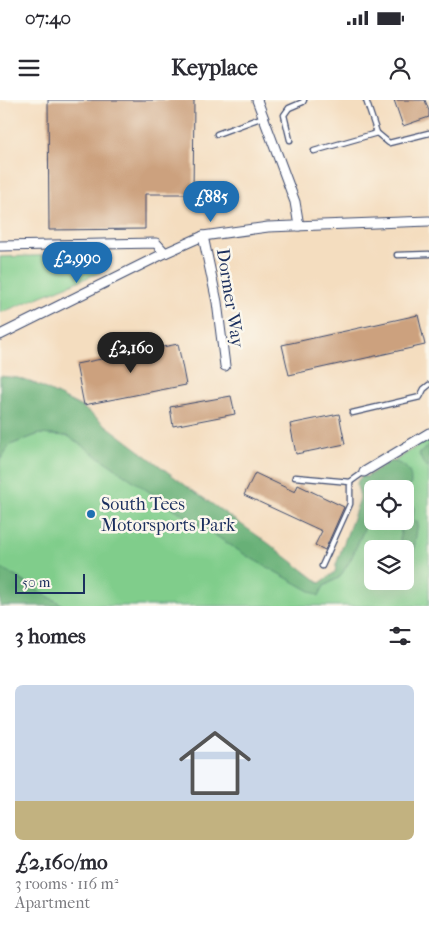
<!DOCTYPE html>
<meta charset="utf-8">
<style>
:root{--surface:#fff;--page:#f2f2f3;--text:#2b2b33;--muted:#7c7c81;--line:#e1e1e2;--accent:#1f6fb2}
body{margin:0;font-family:"IM FELL French Canon",serif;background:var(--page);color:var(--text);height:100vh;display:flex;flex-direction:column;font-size:19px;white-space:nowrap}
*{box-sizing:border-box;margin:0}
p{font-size:16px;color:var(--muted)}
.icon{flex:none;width:28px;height:28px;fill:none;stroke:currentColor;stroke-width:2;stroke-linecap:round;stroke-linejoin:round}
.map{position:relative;height:506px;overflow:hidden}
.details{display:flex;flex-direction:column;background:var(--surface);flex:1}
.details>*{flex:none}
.buttons{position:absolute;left:364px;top:380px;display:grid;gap:10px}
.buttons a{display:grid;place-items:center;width:50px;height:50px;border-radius:8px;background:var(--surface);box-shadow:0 5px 20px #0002;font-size:25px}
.scale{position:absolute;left:15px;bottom:12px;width:70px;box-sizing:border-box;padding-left:5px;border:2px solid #1b2f5e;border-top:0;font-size:14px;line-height:18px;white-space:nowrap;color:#1b2f5e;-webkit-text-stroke:4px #fbf7ec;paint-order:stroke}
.price{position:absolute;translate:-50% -42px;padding:0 11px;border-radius:18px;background:var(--accent);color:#fff;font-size:16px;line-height:32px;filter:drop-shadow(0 1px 2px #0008)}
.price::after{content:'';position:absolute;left:50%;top:30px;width:15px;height:11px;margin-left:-8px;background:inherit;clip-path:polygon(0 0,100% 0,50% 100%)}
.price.active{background:#222;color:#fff}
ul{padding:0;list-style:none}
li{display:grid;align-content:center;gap:10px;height:265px;padding:0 15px}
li+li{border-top:1px solid var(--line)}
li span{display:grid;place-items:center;height:155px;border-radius:8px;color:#555}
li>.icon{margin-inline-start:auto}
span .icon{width:90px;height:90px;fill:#fffc;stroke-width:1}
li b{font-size:21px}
h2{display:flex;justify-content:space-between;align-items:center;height:60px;padding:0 15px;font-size:21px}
.status{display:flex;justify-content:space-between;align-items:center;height:35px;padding:0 25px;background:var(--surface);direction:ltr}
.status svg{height:14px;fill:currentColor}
header{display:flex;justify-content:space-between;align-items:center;height:65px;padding:0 15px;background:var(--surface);font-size:22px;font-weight:700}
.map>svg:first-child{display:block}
</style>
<div class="status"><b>07:40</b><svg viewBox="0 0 49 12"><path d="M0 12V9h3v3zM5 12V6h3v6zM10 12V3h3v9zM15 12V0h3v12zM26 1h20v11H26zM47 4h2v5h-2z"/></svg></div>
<header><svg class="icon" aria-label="menu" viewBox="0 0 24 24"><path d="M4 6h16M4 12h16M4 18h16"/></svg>Keyplace<svg class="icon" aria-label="person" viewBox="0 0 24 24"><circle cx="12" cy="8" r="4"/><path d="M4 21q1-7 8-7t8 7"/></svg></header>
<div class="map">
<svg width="429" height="506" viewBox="0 0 429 506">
<rect width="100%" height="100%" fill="#fbf7ec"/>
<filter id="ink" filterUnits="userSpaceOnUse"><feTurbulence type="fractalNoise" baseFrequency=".02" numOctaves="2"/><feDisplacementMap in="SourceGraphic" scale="10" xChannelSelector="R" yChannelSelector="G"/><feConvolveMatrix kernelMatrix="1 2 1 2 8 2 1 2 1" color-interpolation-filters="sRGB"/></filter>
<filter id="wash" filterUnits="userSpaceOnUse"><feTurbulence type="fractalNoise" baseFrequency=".0096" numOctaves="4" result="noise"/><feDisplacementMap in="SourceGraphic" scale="20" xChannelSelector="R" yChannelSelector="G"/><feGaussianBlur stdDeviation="1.12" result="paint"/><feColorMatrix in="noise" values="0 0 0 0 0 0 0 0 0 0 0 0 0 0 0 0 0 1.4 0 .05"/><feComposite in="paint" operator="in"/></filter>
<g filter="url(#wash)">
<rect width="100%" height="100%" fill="#f4ddbf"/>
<!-- green -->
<g fill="#80cd8b" stroke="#4e7e74" fill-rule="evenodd">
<polygon points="93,154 101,172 0,213 0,157"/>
<path d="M 39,334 L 68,336 L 324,486 L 340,477 L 373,376 L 429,338 L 429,506 L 64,506 L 0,467 L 0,360 L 10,345 ZM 372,389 L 405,389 L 405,421 L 372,421 ZM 372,449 L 405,449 L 405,481 L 372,481 Z"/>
</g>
<!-- forest -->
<g fill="#68b077" stroke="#42706a">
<path d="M 0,276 L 18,278 L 36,284 L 82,307 L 189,388 L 268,443 L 320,483 L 335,472 L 336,465 C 343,444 352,422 359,401 C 362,390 351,386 362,376 L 366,377 L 391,361 C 412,366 413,375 409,395 L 405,397 L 405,389 L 372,389 L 372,411 L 351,459 L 340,477 L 324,486 L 319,496 L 247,456 L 170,406 L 68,336 L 39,334 L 10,345 L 0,360 Z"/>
<polygon points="429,345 429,368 423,363 419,354"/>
<polygon points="414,406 413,420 418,422 412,463 407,462 405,469 405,449 399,449 402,421 405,421 405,410"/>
<polygon points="0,467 64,506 0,506"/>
</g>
<g id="blocks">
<!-- building -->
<g fill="#cca17e">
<polygon points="48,0 194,0 193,94 145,94 145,129 49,130"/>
<polygon points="394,0 425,0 429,11 429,17 403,26"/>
<polygon points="418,215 425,245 289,275 282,245"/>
<polygon points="178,244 186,285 84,305 76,264"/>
<polygon points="231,296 235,314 173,326 170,307"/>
<polygon points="339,314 345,344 296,354 290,324"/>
<polygon points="255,373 295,392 298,385 344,407 325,450 315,445 322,431 244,395"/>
</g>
</g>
</g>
<g filter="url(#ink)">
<use href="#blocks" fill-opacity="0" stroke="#3c496d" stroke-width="1"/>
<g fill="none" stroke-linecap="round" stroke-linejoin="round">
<!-- service casing -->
<g stroke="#3c496d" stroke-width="7">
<g id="service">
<polyline points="377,33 389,43 429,33"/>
<polyline points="217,34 263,17"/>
<polyline points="290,40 284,15 289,8 303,2 304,0"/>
<polyline points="314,51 377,33 366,0"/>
<polyline points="397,155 429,154"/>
<polyline points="352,313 420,297 424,289 429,285"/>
<polyline points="295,377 350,382 350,404 322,466"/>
<polyline points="350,382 364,372"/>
</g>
</g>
<!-- minor casing -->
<g stroke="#3c496d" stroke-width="11">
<g id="minor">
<polyline points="257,0 295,102 299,126"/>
<polyline points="203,136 217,202 225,266"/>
<polyline points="0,146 156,143 165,153"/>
<polyline points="0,235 165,153 203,136 268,127 429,121"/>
<polyline points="364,372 429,333"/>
</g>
</g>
<!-- service -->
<use href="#service" stroke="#fff" stroke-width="4.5"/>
<!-- minor -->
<use href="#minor" stroke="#fff" stroke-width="9"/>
</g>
</g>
<!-- markers -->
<circle fill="#1f6fb2" stroke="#fbf7ec" stroke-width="2" cx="91" cy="414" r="5"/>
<g text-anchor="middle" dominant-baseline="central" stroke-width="5" stroke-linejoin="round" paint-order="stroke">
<!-- street labels -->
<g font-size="18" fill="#1b2f5e" stroke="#fbf7ec">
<text transform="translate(230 198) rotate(81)">Dormer Way</text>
</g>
<!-- poi labels -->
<g font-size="18" fill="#1b2f5e" stroke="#fbf7ec" text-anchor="start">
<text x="101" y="404">South Tees<tspan x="101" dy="21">Motorsports Park</tspan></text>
</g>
</g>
</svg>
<div class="buttons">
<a><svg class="icon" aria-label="locate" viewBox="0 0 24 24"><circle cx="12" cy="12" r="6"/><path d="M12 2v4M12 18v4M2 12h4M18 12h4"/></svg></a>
<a><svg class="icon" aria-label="layers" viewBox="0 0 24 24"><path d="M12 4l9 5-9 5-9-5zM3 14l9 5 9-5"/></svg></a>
</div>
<div class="scale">50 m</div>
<b class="price" style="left:211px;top:123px">£885</b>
<b class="price" style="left:77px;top:184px">£2,990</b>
<b class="price active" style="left:131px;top:274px">£2,160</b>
</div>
<section class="details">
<h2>3 homes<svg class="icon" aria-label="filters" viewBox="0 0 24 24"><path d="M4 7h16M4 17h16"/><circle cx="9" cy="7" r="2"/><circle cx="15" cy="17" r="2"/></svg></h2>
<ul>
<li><span style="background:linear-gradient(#c9d6e8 75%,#c2b280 0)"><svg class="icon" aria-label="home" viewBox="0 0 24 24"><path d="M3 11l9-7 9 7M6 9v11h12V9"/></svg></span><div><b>£2,160/mo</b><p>3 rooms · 116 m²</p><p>Apartment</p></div></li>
</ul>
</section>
